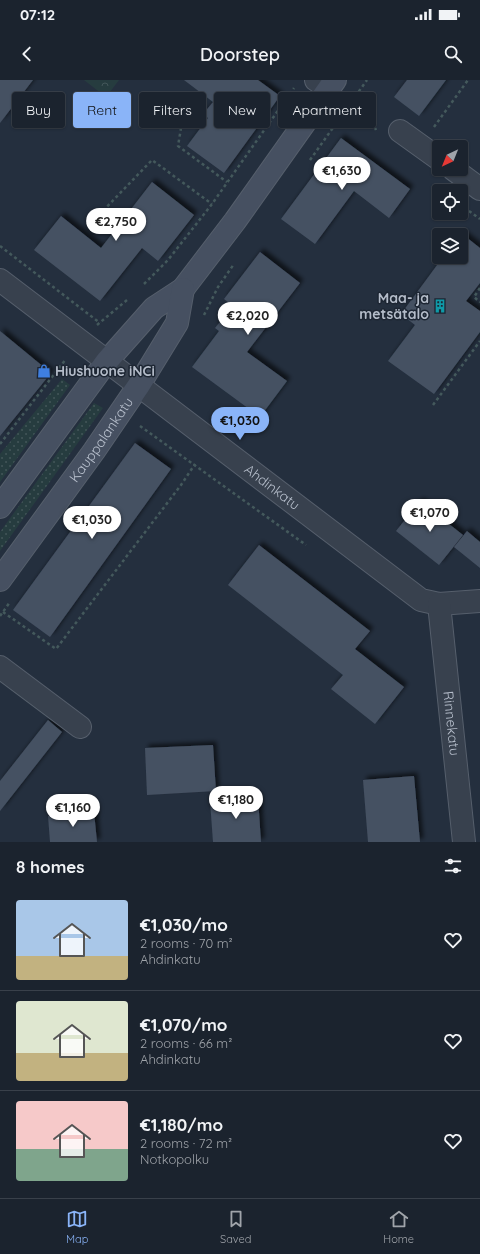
<!DOCTYPE html>
<meta charset="utf-8">
<style>
:root{--surface:#1b232e;--page:#242b36;--text:#f1f3f6;--muted:#a0a4aa;--line:#39404a;--accent:#8ab4f8}
body{margin:0;font-family:Quicksand,sans-serif;background:var(--page);color:var(--text);height:100vh;display:flex;flex-direction:column;font-size:15px;white-space:nowrap}
*{box-sizing:border-box;margin:0}
p{font-size:13px;color:var(--muted)}
.icon{flex:none;width:22px;height:22px;fill:none;stroke:currentColor;stroke-width:2;stroke-linecap:round;stroke-linejoin:round}
.map{position:relative;height:762px;overflow:hidden}
.sheet{display:flex;flex-direction:column;background:var(--surface);flex:1}
.sheet>*{flex:none}
.top-card{position:absolute;left:12px;top:12px;width:456px;height:36px;display:flex;gap:8px}
.needle{width:26px;rotate:223deg}
.tools{position:absolute;left:432px;top:60px;display:grid;gap:8px}
.tools a{display:grid;place-items:center;width:36px;height:36px;border-radius:4px;background:var(--surface);box-shadow:0 1px 3px #0004,0 0 0 1px var(--line);font-size:20px}
.price{position:absolute;translate:-50% -34px;padding:0 9px;border-radius:14px;background:#fff;color:#222;font-size:13px;line-height:26px;filter:drop-shadow(0 1px 2px #0008)}
.price::after{content:'';position:absolute;left:50%;top:24px;width:12px;height:9px;margin-left:-6px;background:inherit;clip-path:polygon(0 0,100% 0,50% 100%)}
.price.selected{background:var(--accent);color:#111}
ul{padding:0;list-style:none}
li{display:flex;align-items:center;gap:12px;height:100px;padding:0 16px}
li+li{border-top:1px solid var(--line)}
li span{display:grid;place-items:center;flex:none;width:112px;height:80px;border-radius:4px;color:#555}
li>.icon{margin-inline-start:auto}
span .icon{width:48px;height:48px;fill:#fffc;stroke-width:1}
li b{font-size:17px}
h2{display:flex;justify-content:space-between;align-items:center;height:48px;padding:0 16px;font-size:17px}
.pill{padding:0 14px;border-radius:4px;background:var(--surface);box-shadow:0 1px 3px #0004,0 0 0 1px var(--line);font-size:14px;line-height:36px}
.pill.selected{background:var(--accent);color:#111}
.status{display:flex;justify-content:space-between;align-items:center;height:28px;padding:0 20px;background:var(--surface);direction:ltr}
.status svg{height:11px;fill:currentColor}
header{display:flex;justify-content:space-between;align-items:center;height:52px;padding:0 16px;background:var(--surface);font-size:18px;font-weight:600}
.menu{display:flex;justify-content:space-around;align-items:center;height:56px;border-top:1px solid var(--line);background:var(--surface);font-size:11px;color:var(--muted)}
.menu a{display:grid;justify-items:center;gap:2px}
.menu .selected{color:var(--accent)}
.map>svg:first-child{display:block}
</style>
<div class="status"><b>07:12</b><svg viewBox="0 0 49 12"><path d="M0 12V9h3v3zM5 12V6h3v6zM10 12V3h3v9zM15 12V0h3v12zM26 1h20v11H26zM47 4h2v5h-2z"/></svg></div>
<header><svg class="icon" aria-label="back" viewBox="0 0 24 24"><path d="M15 5l-7 7 7 7"/></svg>Doorstep<svg class="icon" aria-label="search" viewBox="0 0 24 24"><circle cx="10" cy="10" r="6"/><path d="M15 15l6 6"/></svg></header>
<div class="map">
<svg width="480" height="762" viewBox="0 0 480 762">
<defs>
<pattern id="grass-dots" width="8" height="8" patternUnits="userSpaceOnUse"><rect width="8" height="8" fill="#263c3f"/><path d="M2 2h.1M6 6h.1" fill="none" stroke="#435659" stroke-width="1.8" stroke-linecap="round"/></pattern>
<pattern id="park-crowns" width="20" height="18" patternUnits="userSpaceOnUse"><rect width="20" height="18" fill="#263c3f"/><path d="M2 6a3 3 0 1 1 6 0M12 15a3 3 0 1 1 6 0" fill="none" stroke="#435659"/></pattern>
<filter id="shadow"><feDropShadow dx="3.5" dy="-3.5" stdDeviation="2" flood-color="#0009"/></filter>
</defs>
<rect width="100%" height="100%" fill="#242f3e"/>
<!-- grass -->
<g fill="url(#grass-dots)">
<polygon points="62,299 70,305 0,402 0,374"/>
<polygon points="94,323 103,328 0,471 0,452"/>
</g>
<!-- park -->
<polygon fill="url(#park-crowns)" points="84,0 119,0 106,17"/>
<!-- building -->
<g fill="#455162" filter="url(#shadow)">
<polygon points="0,0 33,0 0,43"/>
<polygon points="184,0 258,0 280,16 224,93 187,66 208,38 203,34 213,22"/>
<polygon points="407,0 446,0 419,36 394,17"/>
<polygon points="341,58 410,109 389,138 354,111 315,164 281,139"/>
<polygon points="152,102 194,135 158,181 142,168 100,221 34,170 61,136 101,168"/>
<polygon points="461,153 480,168 480,203 466,221 480,231 480,252 434,314 388,281 415,245 401,234 443,177 461,177 461,155 460,155"/>
<polygon points="260,172 300,203 247,272 287,301 260,337 192,287 219,251 215,248 233,226 224,219"/>
<polygon points="0,251 51,293 0,356"/>
<polygon points="135,363 171,389 50,557 13,530"/>
<polygon points="420,421 463,455 439,485 396,451"/>
<polygon points="467,451 480,462 480,488 454,467"/>
<polygon points="259,465 370,551 355,569 404,607 375,644 331,609 343,595 228,505"/>
<polygon points="48,640 62,652 0,731 0,701"/>
<polygon points="213,665 216,711 147,715 145,668"/>
<polygon points="414,696 420,762 368,762 363,700"/>
<polygon points="258,717 261,762 213,762 210,721"/>
<polygon points="94,732 97,762 50,762 48,736"/>
</g>
<g fill="none" stroke-linecap="round" stroke-linejoin="round">
<!-- minor casing -->
<g stroke="#565f6c" stroke-width="24">
<g id="minor">
<polyline points="316,0 329,9"/>
<polyline points="400,51 439,79"/>
<polyline points="453,89 480,109"/>
<path id="s1" d="M 0,200 L 421,520 L 439,524 L 480,521"/>
<path id="s2" d="M 439,524 L 464,762"/>
<polyline points="0,587 80,647"/>
</g>
</g>
<!-- secondary casing -->
<g stroke="#565f6c" stroke-width="24">
<g id="secondary">
<polyline points="0,427 107,281 154,228 183,209 235,141 335,0"/>
<path id="s3" d="M 0,500 L 94,371 L 139,305 L 177,243 L 183,209"/>
</g>
</g>
<!-- path -->
<g stroke="#44595c" stroke-width="2.5" stroke-dasharray="3 3" stroke-linecap="butt">
<polyline points="350,24 370,37 376,50"/>
<polyline points="184,30 178,66 227,102"/>
<polyline points="434,47 468,0"/>
<polyline points="310,80 367,0"/>
<polyline points="469,131 480,139"/>
<polyline points="99,135 152,80 212,124"/>
<polyline points="0,166 100,243"/>
<polyline points="144,204 168,180 212,124 294,8"/>
<polyline points="480,208 474,217 480,222"/>
<polyline points="204,235 218,207 234,184"/>
<polyline points="97,245 127,220"/>
<polyline points="60,288 68,293"/>
<polyline points="433,325 480,261"/>
<polyline points="140,346 306,465"/>
<polyline points="0,364 66,279"/>
<polyline points="3,532 56,569 181,405 195,384"/>
<polyline points="0,536 10,522"/>
</g>
<!-- minor -->
<use href="#minor" stroke="#38414e" stroke-width="22"/>
<!-- secondary -->
<use href="#secondary" stroke="#465061" stroke-width="22"/>
</g>
<!-- icons -->
<defs>
<g id="building-bare" transform="scale(1.08)"><path d="M-4-6H4V6H1V3H-1V6H-4ZM-2.5-4.3h1.7v1.8h-1.7ZM.8-4.3h1.7v1.8H.8ZM-2.5-1h1.7V.8h-1.7ZM.8-1h1.7V.8H.8Z" fill="#0f9aa8" stroke="#1d2633" stroke-width="2.5" paint-order="stroke"/></g>
<g id="shop-bare" transform="scale(1.08)"><path d="M-5-2.5h2.3a2.7 3.5 0 0 1 5.4 0H5L5.5 6h-11ZM-1.5-2.5h3a1.5 2.3 0 0 0-3 0Z" fill="#3f7fe0" stroke="#1d2633" stroke-width="2.5" paint-order="stroke"/></g>
</defs>
<g fill-rule="evenodd">
<use href="#building-bare" x="440" y="226"/>
<use href="#shop-bare" x="44" y="291"/>
</g>
<g text-anchor="middle" dominant-baseline="central" stroke-width="3" stroke-linejoin="round" paint-order="stroke">
<!-- poi labels -->
<g font-size="14" font-weight="bold" fill="#b4bcc9" stroke="#1d2633" text-anchor="end">
<text x="429" y="218">Maa- ja<tspan x="429" dy="16">metsätalo</tspan></text>
<text x="55" y="291" text-anchor="start">Hiushuone iNCi</text>
</g>
<!-- street labels -->
<g font-size="14" fill="#b4bcc9" stroke="#1d2633">
<text stroke="none"><textPath href="#s3" startOffset="173">Kauppalankatu</textPath></text>
<text stroke="none"><textPath href="#s1" startOffset="342">Ahdinkatu</textPath></text>
<text stroke="none"><textPath href="#s2" startOffset="120">Rinnekatu</textPath></text>
</g>
</g>
</svg>
<div class="tools">
<a><svg class="needle" viewBox="-14 -14 28 28"><path d="M0-13l5 13h-10z" fill="#e53935"/><path d="M0 13l5-13h-10z" fill="#a0a4aa"/></svg></a>
<a><svg class="icon" aria-label="locate" viewBox="0 0 24 24"><circle cx="12" cy="12" r="6"/><path d="M12 2v4M12 18v4M2 12h4M18 12h4"/></svg></a>
<a><svg class="icon" aria-label="layers" viewBox="0 0 24 24"><path d="M12 4l9 5-9 5-9-5zM3 14l9 5 9-5"/></svg></a>
</div>
<b class="price" style="left:342px;top:111px">€1,630</b>
<b class="price" style="left:116px;top:162px">€2,750</b>
<b class="price" style="left:248px;top:256px">€2,020</b>
<b class="price selected" style="left:240px;top:361px">€1,030</b>
<b class="price" style="left:430px;top:453px">€1,070</b>
<b class="price" style="left:92px;top:460px">€1,030</b>
<b class="price" style="left:236px;top:740px">€1,180</b>
<b class="price" style="left:73px;top:748px">€1,160</b>
<div class="top-card">
<a class="pill">Buy</a>
<a class="pill selected">Rent</a>
<a class="pill">Filters</a>
<a class="pill">New</a>
<a class="pill">Apartment</a>
</div>
</div>
<section class="sheet">
<h2>8 homes<svg class="icon" aria-label="filters" viewBox="0 0 24 24"><path d="M4 7h16M4 17h16"/><circle cx="9" cy="7" r="2"/><circle cx="15" cy="17" r="2"/></svg></h2>
<ul>
<li><span style="background:linear-gradient(#a9c7e8 70%,#c2b280 0)"><svg class="icon" aria-label="home" viewBox="0 0 24 24"><path d="M3 11l9-7 9 7M6 9v11h12V9"/></svg></span><div><b>€1,030/mo</b><p>2 rooms · 70 m²</p><p>Ahdinkatu</p></div><svg class="icon" aria-label="heart" viewBox="0 0 24 24"><path d="M12 20l-8-8c-3-5 5-10 8-4 3-6 11-1 8 4z"/></svg></li>
<li><span style="background:linear-gradient(#dfe7d0 65%,#c2b280 0)"><svg class="icon" aria-label="home" viewBox="0 0 24 24"><path d="M3 11l9-7 9 7M6 9v11h12V9"/></svg></span><div><b>€1,070/mo</b><p>2 rooms · 66 m²</p><p>Ahdinkatu</p></div><svg class="icon" aria-label="heart" viewBox="0 0 24 24"><path d="M12 20l-8-8c-3-5 5-10 8-4 3-6 11-1 8 4z"/></svg></li>
<li><span style="background:linear-gradient(#f6c9c9 60%,#7fa58c 0)"><svg class="icon" aria-label="home" viewBox="0 0 24 24"><path d="M3 11l9-7 9 7M6 9v11h12V9"/></svg></span><div><b>€1,180/mo</b><p>2 rooms · 72 m²</p><p>Notkopolku</p></div><svg class="icon" aria-label="heart" viewBox="0 0 24 24"><path d="M12 20l-8-8c-3-5 5-10 8-4 3-6 11-1 8 4z"/></svg></li>
</ul>
</section>
<nav class="menu">
<a class="selected"><svg class="icon" aria-label="map" viewBox="0 0 24 24"><path d="M3 6l6-2 6 2 6-2v14l-6 2-6-2-6 2zM9 4v14M15 6v14"/></svg>Map</a>
<a><svg class="icon" aria-label="saved" viewBox="0 0 24 24"><path d="M7 4h10v16l-5-4-5 4z"/></svg>Saved</a>
<a><svg class="icon" aria-label="home" viewBox="0 0 24 24"><path d="M3 11l9-7 9 7M6 9v11h12V9"/></svg>Home</a>
</nav>
